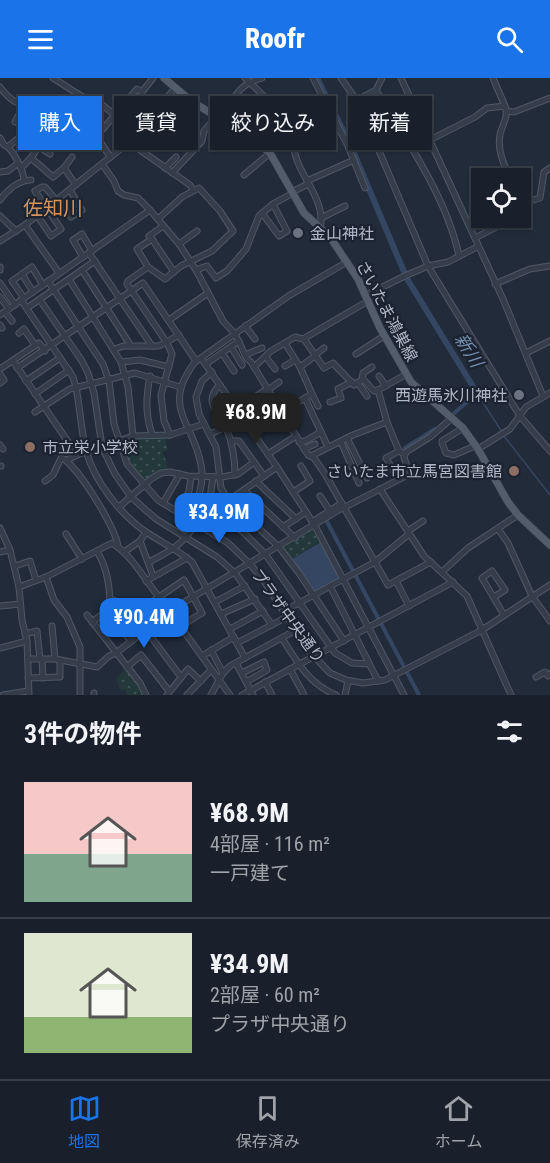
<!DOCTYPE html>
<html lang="ja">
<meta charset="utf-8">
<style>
:root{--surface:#19202c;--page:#262d38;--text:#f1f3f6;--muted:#9fa3a9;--line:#373e48;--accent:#1a73e8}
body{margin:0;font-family:"Roboto Condensed","Noto Sans JP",sans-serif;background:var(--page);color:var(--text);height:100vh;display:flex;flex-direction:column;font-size:22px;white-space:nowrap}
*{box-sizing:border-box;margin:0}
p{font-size:20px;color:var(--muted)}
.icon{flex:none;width:33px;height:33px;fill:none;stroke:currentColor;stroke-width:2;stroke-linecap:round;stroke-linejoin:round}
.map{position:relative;height:617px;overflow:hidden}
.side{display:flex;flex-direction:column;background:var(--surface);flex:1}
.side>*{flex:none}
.hud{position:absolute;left:18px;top:18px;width:514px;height:54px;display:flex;gap:12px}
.fabs{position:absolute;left:471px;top:90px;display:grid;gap:12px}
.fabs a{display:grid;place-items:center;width:60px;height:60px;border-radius:0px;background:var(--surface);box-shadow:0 2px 4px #0004,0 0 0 2px var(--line);font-size:30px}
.price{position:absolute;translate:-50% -51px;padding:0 14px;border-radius:12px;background:var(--accent);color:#fff;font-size:20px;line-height:39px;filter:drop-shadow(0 2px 3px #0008)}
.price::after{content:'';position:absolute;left:50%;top:36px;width:18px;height:14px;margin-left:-9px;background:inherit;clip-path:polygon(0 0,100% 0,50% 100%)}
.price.on{background:#222;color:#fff}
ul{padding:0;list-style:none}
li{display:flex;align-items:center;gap:18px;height:150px;padding:0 24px}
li+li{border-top:2px solid var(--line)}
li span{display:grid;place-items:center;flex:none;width:168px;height:120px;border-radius:0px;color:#555}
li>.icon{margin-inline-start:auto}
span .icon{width:72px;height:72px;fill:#fffc;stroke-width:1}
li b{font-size:26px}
h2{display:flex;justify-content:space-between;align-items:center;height:72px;padding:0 24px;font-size:26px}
.tag{padding:0 21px;border-radius:0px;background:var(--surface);box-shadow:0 2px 4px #0004,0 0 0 2px var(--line);font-size:21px;line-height:54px}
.tag.on{background:var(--accent);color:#fff}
header{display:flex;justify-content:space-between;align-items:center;height:78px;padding:0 24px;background:var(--accent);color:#fff;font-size:27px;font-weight:800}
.tab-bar{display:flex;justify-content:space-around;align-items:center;height:84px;border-top:2px solid var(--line);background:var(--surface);font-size:16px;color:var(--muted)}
.tab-bar a{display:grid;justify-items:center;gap:3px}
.tab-bar .on{color:var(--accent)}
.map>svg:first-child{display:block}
</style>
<header><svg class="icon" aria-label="menu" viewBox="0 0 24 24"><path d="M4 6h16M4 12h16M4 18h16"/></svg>Roofr<svg class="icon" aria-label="search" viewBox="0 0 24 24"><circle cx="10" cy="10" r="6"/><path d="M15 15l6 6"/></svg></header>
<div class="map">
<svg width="550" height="617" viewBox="0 0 550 617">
<defs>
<pattern id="park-dots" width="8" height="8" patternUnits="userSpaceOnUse" patternTransform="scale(1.5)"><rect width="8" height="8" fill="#23383b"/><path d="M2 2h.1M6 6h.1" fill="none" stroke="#405356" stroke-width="1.8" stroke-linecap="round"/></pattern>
</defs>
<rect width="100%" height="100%" fill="#212b3a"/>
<!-- grass -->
<polygon fill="#23383b" points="265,317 277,333 257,347 246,331"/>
<!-- park -->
<g fill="url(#park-dots)">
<polygon points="135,359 165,360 168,372 163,374 168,390 155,395 145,404 131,385 121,366"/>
<polygon points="312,451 320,464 291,481 283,468"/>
<polygon points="126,591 145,617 127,617 125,611 121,613 116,601"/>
</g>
<!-- water -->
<polygon fill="#354662" points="321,464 340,500 315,514 292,481"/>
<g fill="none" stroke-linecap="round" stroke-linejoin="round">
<!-- stream -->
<g stroke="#354662" stroke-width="1.5">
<polyline points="477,315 502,354"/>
<polyline points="504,358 550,417"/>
</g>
<!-- canal -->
<g stroke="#354662" stroke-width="4">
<polyline points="450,339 477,315"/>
<polyline points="402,377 405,370 435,351"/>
<polyline points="325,440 419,617"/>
</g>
<!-- river -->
<g stroke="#354662" stroke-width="6">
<polyline points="317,0 350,66 405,196"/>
<polyline points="406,199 477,315"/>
</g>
<!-- minor casing -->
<g stroke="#505865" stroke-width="7">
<g id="minor">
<polyline points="53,0 86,21 101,26 115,37"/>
<path d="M 245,0 C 260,14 275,28 285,45 C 292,58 293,72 298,85 C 306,104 326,128 320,149"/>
<polyline points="313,0 347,66 365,110"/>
<polyline points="341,0 359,26 428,188 520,338 550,373"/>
<polyline points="401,0 503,221 543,318"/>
<path d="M 0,9 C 22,38 28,20 54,31 C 67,36 87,49 97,60 C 102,65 106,73 110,79"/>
<path d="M 376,12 C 407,63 447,120 459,178"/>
<polyline points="357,22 376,12 382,0"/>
<path d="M 505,28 C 509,40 502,46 500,57 C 497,72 504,87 510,100"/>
<polyline points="158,32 172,43"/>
<polyline points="507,33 514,34 550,20"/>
<path d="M 218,40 C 237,22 233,8 262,0"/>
<polyline points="15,44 24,27"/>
<polyline points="287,49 329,30"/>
<polyline points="96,59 137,11 142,14 153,0"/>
<path d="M 0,60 L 4,67 C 13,70 23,92 24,102"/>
<polyline points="63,61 67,57"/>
<polyline points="132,61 140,72 153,81 190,107 193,112"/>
<polyline points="9,68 20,59"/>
<polyline points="39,69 50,76"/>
<polyline points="263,69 280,56"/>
<polyline points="412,71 475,39 487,30 505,28 493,0"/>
<polyline points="31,80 53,99 64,90 72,79"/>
<polyline points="102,86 114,103 118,113 124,117 138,120 150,132"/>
<polyline points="21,90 31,80 51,50 48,45 55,31"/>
<polyline points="64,90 76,107"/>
<polyline points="165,90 176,79"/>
<polyline points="0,94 8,93 17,86"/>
<polyline points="172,95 202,63 204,53 216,39"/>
<polyline points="244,97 270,75"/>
<polyline points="307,103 354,82"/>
<polyline points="292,114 308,106"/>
<polyline points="58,121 71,139 82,132 70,112"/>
<path d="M 0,122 C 7,112 19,102 31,102"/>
<polyline points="520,126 540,120 544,94 550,90"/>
<polyline points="262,135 279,158 287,153 273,126"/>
<polyline points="37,137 51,158 61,151 35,113 42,109 45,109 56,122"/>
<polyline points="0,138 16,153"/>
<polyline points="321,140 345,128"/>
<polyline points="158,141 182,119 199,110 220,133 233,153 212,173 181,188 165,201 148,189 128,203 127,206 167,265 172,276 161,317 164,343 170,357"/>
<polyline points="25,147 59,195"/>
<polyline points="475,160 506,144 507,140"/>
<polyline points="152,161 149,158 163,148"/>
<polyline points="0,163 25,147 128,65 175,10"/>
<polyline points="179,166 197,153"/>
<polyline points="89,175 152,268"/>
<polyline points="83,179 73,162 82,156 92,173"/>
<polyline points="0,189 0,192"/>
<polyline points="148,189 137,171 152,161 174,194"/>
<polyline points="82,192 131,268"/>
<polyline points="196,192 207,188 216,200 227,193 246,171 259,138 273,126 293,115"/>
<polyline points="22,196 33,214"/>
<polyline points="69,201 121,284 128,309 133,358"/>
<polyline points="48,203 103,286 109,303 114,346 127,386 158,422 228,465 250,486 264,503 309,573 330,595 346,602 363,605 385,602 482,552 550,507"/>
<polyline points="0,205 15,227"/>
<polyline points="495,206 530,191 550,188"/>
<polyline points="366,217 407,197 428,188 448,184 477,169"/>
<polyline points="0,219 9,231"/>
<polyline points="24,220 12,203 32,189 43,207"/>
<path d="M 21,222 L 73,299 L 76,309 C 80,330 81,352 86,373 C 95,404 120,436 146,454 C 161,464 178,472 192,484 L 245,580"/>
<polyline points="40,222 82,283 88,295 94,315 102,369 115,396 131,419 156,441 217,479 235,495 272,547"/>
<polyline points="27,230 95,183"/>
<polyline points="5,234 12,243"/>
<polyline points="0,237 150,132 179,166 196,192 223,243 235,256 247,281 251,284 308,377 314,380 325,396 388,507 431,484"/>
<polyline points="169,242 208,215"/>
<polyline points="0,247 2,250"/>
<polyline points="245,248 255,261"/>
<polyline points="19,255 24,251 35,267"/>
<polyline points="304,261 324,290 333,285 354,307 363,301 374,313 378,312"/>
<polyline points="231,269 242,287"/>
<polyline points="115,271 123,268 159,268 179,257"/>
<polyline points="222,275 234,293"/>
<polyline points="526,275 550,263"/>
<polyline points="356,276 384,258"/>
<polyline points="245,277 262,270"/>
<polyline points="315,277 324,270"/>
<polyline points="266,279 275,291"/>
<polyline points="201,280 277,389 315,448 404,617"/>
<polyline points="13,283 77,377"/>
<polyline points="121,284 140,282 169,289"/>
<polyline points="206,286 239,263"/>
<polyline points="285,288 295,282"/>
<polyline points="254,289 271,273 295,259 303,261 368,223"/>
<polyline points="300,289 315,278"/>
<polyline points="17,290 143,205 196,283"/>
<polyline points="0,291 39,265 45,273"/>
<polyline points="212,294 202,303 196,319 199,336 216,369 221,410 228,422 279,469 299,495 344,563"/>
<polyline points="0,296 4,302 0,305"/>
<path d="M 150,298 C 146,319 145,336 152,356"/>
<polyline points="379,298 386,308"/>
<polyline points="362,302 363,295 372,289"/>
<polyline points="26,303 60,280"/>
<polyline points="358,305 367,318"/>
<path d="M 220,307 C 215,311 212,316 212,323 C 213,332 222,341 226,349 C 232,364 235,380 235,397"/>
<polyline points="268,312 279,304"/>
<polyline points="35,316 69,292"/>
<polyline points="312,316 318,328"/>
<polyline points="305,320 328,369"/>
<polyline points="330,324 341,320 338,311 352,304"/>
<polyline points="237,331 267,311"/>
<polyline points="35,334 70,311 135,295 180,309"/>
<polyline points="281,334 312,316 300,289 285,265"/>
<polyline points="463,350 442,363 442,365 446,375 454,377 475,368"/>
<polyline points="210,356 244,341"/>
<polyline points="347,360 367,400"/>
<polyline points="231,363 239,363 264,398"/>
<polyline points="299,364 305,363 321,354"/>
<polyline points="341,364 359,405"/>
<polyline points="0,367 3,371"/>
<polyline points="304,371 315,366"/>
<polyline points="478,371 510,351 526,329 550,315"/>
<polyline points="268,376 296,358"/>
<polyline points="404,376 399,373 387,344 378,312 405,297"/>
<polyline points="311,378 353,357 387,344"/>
<polyline points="67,382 77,377 133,358 170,357 204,346"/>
<polyline points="0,388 1,388"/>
<polyline points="394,394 386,380 399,373"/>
<path d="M 45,403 L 53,397 L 61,380 C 75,383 118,453 118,469"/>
<polyline points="256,403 296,441"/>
<polyline points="380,411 424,478 467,518 511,617"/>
<polyline points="244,412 295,460"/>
<polyline points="293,414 310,403 301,388"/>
<polyline points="320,418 330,433"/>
<polyline points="163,425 180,396"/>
<polyline points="119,429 151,401 161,395 170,394 188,398 222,399 238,396 254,384"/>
<polyline points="179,435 189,413 191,399"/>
<polyline points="217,436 242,453 266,477 335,575 352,585 369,586"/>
<path d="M 189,441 C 197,424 205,406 201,387 C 194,344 160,330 195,284 L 290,217 L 347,184"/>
<polyline points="312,444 342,425"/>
<polyline points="199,447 210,420 213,399"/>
<polyline points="283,449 306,434"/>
<polyline points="0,450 10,472 19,509 22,542 27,563 29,617"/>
<polyline points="498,451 508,465 532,518 550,543"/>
<polyline points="207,452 222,427 277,389"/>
<polyline points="408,453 423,443"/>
<polyline points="66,456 82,481"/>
<polyline points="140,463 153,498"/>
<polyline points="0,474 10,472"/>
<polyline points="124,474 140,463 146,454"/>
<path d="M 149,484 C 170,473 183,467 196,445"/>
<polyline points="15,488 30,483 36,502"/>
<polyline points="442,494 468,470 518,437"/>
<polyline points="46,499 54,522 67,539 80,569 80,617"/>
<polyline points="146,503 187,480"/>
<polyline points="396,503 409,528"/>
<polyline points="330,508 378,603"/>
<path d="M 19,509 L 46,499 L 112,465 C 133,478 143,500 159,519 L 184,502 L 202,535 L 179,549"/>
<polyline points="494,519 505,512 492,493 482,500 504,537"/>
<path d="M 110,521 C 128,528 142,532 159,519 L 230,617"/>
<polyline points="215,524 245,508"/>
<polyline points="0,528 20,526"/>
<polyline points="128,528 181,599"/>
<polyline points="107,533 131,563"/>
<polyline points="284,533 375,484 409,456"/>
<polyline points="221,536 255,521"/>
<polyline points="87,537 140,605 146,617"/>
<path d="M 92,544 L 109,531 C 111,510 108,492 97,473"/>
<polyline points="52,548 55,581"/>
<polyline points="230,551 263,533"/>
<polyline points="25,556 37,553 40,581"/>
<path d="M 282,560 C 296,583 310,607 336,617"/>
<polyline points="237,565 287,539"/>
<polyline points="0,570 27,563"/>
<polyline points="211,572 223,595"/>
<polyline points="202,578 234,559"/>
<polyline points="28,581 55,581 97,589 109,578 116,575 176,529 337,433 404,399 408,392 404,379 406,374 430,359 452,340"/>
<polyline points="42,581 43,600"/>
<polyline points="236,585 253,617"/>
<polyline points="127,589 141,577 169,613"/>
<polyline points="290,591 304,617"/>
<polyline points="242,595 264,584 267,592 246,604"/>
<polyline points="536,599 545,594 548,598 550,596"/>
<polyline points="28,600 60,599 60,582"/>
<polyline points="265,604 272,617"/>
<polyline points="94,615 94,617"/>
<polyline points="3,617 28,613"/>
<polyline points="167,617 188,591 201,603"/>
<polyline points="187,617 211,592"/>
<polyline points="211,617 223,595 230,588 296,552"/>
<polyline points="242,617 453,504"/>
<polyline points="345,617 348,603"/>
</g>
</g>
<!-- major casing -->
<g stroke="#3e4754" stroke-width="8">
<polyline id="major" points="164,0 191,23 250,59 270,75 304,135 330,159 358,201 380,250 411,304 463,350 478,371 508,424 518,437 550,467"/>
</g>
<!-- minor -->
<use href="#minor" stroke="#353d4b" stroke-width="5"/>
<!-- major -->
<use href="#major" stroke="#535c6b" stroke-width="7"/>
</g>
<!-- markers -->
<g fill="#6b7280" stroke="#1a232f" stroke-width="2">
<circle cx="298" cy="155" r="6"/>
<circle cx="519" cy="317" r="6"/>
</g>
<g fill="#8d6e63" stroke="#1a232f" stroke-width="2">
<circle cx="30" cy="369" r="6"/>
<circle cx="514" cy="393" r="6"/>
</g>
<g text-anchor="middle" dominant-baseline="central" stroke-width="4.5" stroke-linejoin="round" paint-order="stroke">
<!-- poi labels -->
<g font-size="16" fill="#b0b8c7" stroke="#1a232f" text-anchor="start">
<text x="310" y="155">金山神社</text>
<text x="507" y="317" text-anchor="end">西遊馬氷川神社</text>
<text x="42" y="369">市立栄小学校</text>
<text x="502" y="393" text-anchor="end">さいたま市立馬宮図書館</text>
</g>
<!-- street labels -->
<g font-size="16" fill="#b0b8c7" stroke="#1a232f">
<text transform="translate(387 233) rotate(62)">さいたま鴻巣線</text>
<text transform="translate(288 538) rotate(54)">プラザ中央通り</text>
</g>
<!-- water labels -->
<g font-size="18" font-style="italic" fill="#778eb0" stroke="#1a232f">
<text transform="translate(469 272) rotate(58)">新川</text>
</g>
<!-- quarter labels -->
<g font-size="20" fill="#d6935b" stroke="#1a232f">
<text x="53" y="130">佐知川</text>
</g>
</g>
</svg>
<div class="fabs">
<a><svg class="icon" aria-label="locate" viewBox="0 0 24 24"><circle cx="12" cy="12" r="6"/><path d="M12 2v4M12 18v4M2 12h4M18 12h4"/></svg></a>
</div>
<b class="price on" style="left:256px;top:366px">¥68.9M</b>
<b class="price" style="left:219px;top:466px">¥34.9M</b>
<b class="price" style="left:144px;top:571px">¥90.4M</b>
<div class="hud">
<a class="tag on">購入</a>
<a class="tag">賃貸</a>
<a class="tag">絞り込み</a>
<a class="tag">新着</a>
</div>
</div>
<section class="side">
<h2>3件の物件<svg class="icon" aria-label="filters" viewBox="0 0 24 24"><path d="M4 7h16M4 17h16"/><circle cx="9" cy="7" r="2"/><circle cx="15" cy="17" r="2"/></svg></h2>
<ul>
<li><span style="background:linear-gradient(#f6c9c9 60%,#7fa58c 0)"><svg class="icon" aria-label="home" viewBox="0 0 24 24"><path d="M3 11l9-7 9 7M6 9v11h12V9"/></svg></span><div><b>¥68.9M</b><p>4部屋 · 116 m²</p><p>一戸建て</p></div></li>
<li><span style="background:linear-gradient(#dfe7d0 70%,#8fb573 0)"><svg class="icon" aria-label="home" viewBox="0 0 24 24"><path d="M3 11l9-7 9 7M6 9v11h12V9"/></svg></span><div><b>¥34.9M</b><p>2部屋 · 60 m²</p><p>プラザ中央通り</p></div></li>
</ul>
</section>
<nav class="tab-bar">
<a class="on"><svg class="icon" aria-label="map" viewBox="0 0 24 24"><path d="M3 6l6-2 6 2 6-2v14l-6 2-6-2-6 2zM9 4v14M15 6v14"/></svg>地図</a>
<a><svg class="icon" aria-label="saved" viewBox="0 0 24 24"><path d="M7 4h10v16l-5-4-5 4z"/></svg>保存済み</a>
<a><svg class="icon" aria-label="home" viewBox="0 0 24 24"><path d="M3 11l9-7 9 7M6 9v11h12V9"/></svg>ホーム</a>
</nav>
